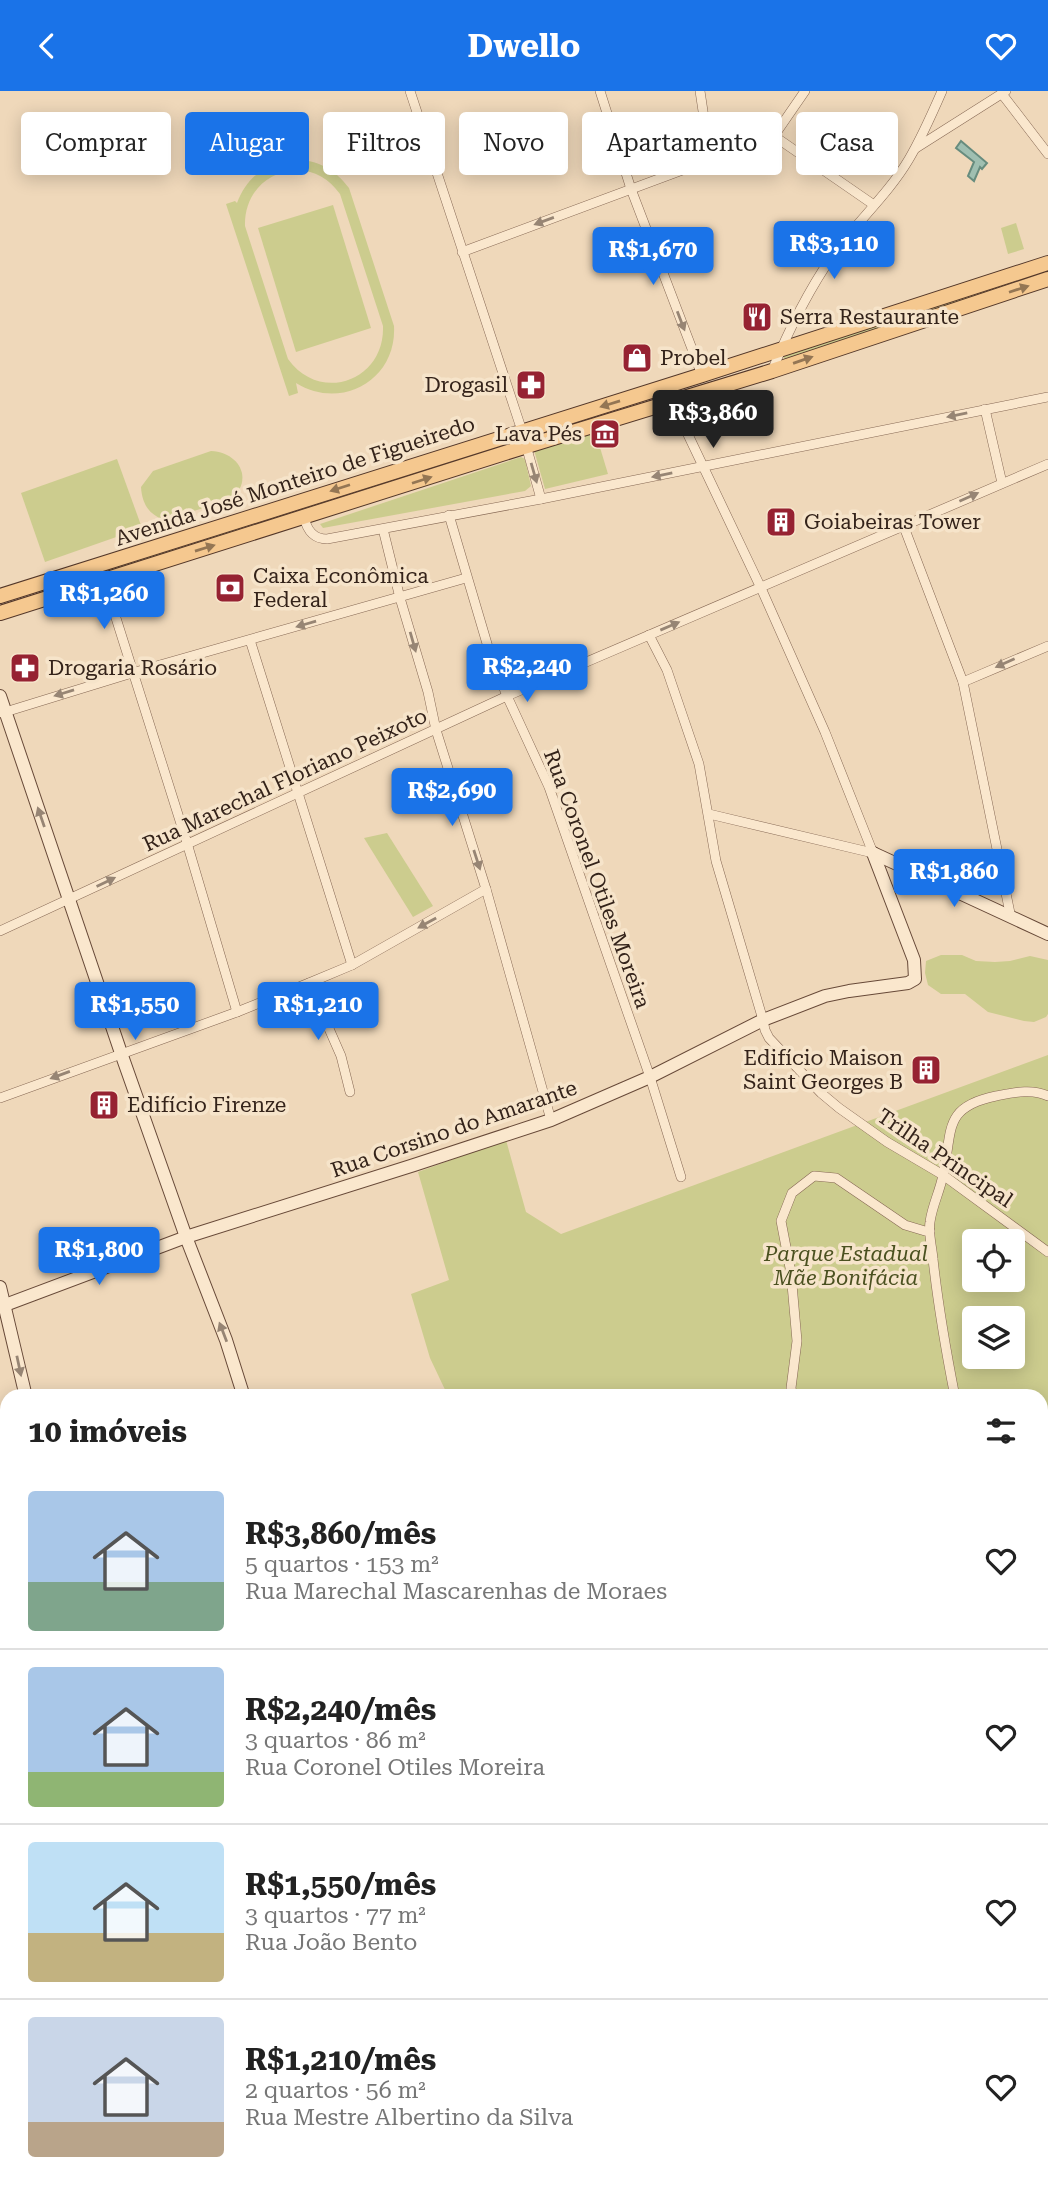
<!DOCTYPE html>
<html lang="pt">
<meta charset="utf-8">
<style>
:root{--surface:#fff;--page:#f2f2f2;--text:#222;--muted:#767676;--line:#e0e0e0;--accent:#1a73e8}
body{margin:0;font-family:"Roboto Serif",serif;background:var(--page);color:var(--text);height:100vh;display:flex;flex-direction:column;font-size:26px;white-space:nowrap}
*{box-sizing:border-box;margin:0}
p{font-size:23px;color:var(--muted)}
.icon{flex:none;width:38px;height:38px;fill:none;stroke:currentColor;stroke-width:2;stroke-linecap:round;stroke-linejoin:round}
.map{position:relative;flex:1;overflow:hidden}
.details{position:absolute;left:0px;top:1298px;width:1048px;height:800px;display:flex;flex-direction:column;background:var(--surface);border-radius:21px 21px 0 0;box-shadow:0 4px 18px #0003}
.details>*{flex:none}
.guide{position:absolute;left:21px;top:21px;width:1006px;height:63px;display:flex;gap:14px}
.buttons{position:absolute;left:962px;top:1138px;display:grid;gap:14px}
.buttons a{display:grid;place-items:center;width:63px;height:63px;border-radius:7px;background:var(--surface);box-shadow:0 4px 18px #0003;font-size:35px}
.price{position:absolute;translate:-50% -60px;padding:0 16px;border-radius:7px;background:var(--accent);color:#fff;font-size:23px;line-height:46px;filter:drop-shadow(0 2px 4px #0008)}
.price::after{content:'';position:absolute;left:50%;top:42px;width:21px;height:16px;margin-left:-10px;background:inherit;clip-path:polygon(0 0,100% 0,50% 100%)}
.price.selected{background:#222;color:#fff}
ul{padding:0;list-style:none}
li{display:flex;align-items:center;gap:21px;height:175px;padding:0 28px}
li+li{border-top:2px solid var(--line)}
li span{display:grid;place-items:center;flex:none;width:196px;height:140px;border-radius:7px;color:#555}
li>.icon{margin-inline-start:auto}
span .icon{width:84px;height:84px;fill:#fffc;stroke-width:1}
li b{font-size:30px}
h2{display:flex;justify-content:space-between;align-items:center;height:84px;padding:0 28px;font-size:30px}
.chip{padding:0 24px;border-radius:7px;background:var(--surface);box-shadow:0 4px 18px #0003;font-size:24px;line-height:63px}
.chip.selected{background:var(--accent);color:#fff}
header{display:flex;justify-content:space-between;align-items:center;height:91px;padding:0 28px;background:var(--accent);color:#fff;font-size:32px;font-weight:700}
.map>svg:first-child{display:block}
</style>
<header><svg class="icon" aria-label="back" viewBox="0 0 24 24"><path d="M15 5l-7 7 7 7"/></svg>Dwello<svg class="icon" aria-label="heart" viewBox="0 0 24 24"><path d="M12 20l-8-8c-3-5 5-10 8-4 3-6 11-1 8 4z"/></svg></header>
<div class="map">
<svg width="1048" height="2097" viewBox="0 0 1048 2097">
<rect width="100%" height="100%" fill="#efd8ba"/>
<!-- green -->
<g fill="#cccc8e" fill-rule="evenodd">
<path d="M 289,69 C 314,67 334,77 349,97 L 394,235 C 397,289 341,320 296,292 L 298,302 L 289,305 L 226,113 L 235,110 L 237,112 C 246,88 264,73 289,69 ZM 297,79 C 316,80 329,88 340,103 L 383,235 C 385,290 320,313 288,268 L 245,135 C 244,104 266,80 297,79 Z"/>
<polygon points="333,114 371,237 296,261 258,137"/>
<polygon points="1016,132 1024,158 1008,163 1001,137"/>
<polygon points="1048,177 1048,182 785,268 783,266 783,263"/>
<polygon points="595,340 608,383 545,398 534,359"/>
<polygon points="516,348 517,352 46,500 45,497"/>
<path d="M 211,360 C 239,361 255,389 230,409 L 164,429 C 148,423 142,412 141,396 L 153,380 Z"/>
<polygon points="521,366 525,368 531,395 525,400 323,437 320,433"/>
<polygon points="117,368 142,437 45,471 21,402"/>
<polygon points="387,742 433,815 413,826 364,747"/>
<polygon points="941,864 962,864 976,870 995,871 1010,870 1030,865 1048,869 1048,923 1046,926 1034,931 1024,930 988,921 965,903 941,903 928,894 925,882 926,870"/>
<path d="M 1048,964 L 1048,2097 L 594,2097 L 592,2091 L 1041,2091 L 1041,1306 L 448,1305 L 430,1267 L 411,1203 L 449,1189 L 418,1081 L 506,1049 L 526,1121 L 561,1143 ZM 975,1150 L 1013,1150 L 1013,1188 L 975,1188 ZM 975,1227 L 1013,1227 L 1013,1265 L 975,1265 Z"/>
<polygon points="7,1447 7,1522 0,1519 0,1448"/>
</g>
<!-- water -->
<polygon fill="#9fbfb1" stroke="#678c7e" stroke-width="2" points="961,50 987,72 982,78 980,76 974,90 968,85 974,71 956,57"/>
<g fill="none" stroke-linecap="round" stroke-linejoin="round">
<!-- stream -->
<g stroke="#678c7e" stroke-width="2.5">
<polyline points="1041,1520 1048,1523"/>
<polyline points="1041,1835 1048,1833"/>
</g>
<!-- canal -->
<polyline stroke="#9fbfb1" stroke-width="10" points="0,1470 7,1471"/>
<!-- street casing -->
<g stroke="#866854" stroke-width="10">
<g id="street">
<polyline points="410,0 522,340 541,408"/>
<polyline points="600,0 631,98 702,284"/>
<polyline points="700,0 710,67"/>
<polyline points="1002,3 1048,63"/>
<polyline points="774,45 805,0"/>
<polyline points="916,57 1006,0"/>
<polyline points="462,161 774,45 874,114"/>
<path d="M 772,280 C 789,238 809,198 835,161 C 859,129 889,102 909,68 C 922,46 932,23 942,0"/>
<polyline points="672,310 761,497 825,641 873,762"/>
<polyline points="985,318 1002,392"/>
<polyline points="449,424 488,556 507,605 549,696 650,986 681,1086"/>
<path d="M 304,426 C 307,439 313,448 327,448 L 541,408 L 1048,306"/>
<polyline points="904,436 963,591 1011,827"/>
<polyline points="383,438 400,507 428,601 436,639 486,798 551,1029"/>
<polyline points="104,489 187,752 237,921"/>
<polyline points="649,544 667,579 699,673 716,770 763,929 765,939 769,947 821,1002 839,1017 887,1051 943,1084 1048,1161"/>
<polyline points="250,549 352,874"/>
<polyline points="963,591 1048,555"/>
<polyline points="2,622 132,582 466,487"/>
<polyline points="709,723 873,762"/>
<polyline points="0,840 507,605 1048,373"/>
<polyline points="309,892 341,965 350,1001"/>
<polyline points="0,1007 237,921 309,892 352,874 486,798"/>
<polyline points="793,1306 791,1297 797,1250 791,1182 781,1130 792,1102 814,1085 836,1087 905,1134 925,1140 930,1140"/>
<path d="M 955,1306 C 946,1260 938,1214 933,1168 C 932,1156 928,1142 930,1131 C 932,1115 940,1100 943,1084 C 953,1040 942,1016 996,1005 C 1012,1002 1032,997 1048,1005"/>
<polyline points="0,1560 7,1560"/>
<polyline points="0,1808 7,1808"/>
<polyline points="0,1932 7,1929"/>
<polyline points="1041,1936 1048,1937"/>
<polyline points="105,2091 107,2097"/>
<polyline points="364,2091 367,2097"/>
<polyline points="947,2091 947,2097"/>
<polyline points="534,2097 552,2091"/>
<polyline points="632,2097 633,2091"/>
</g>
</g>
<!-- secondary casing -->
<g stroke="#674938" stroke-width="14">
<g id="secondary">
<polyline points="0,605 121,962 186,1146 226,1249 244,1306"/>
<polyline points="873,762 1048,843"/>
<polyline points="0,1196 26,1306"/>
<polyline points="0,1216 186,1146 414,1074 551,1029 650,986 763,929 825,905 849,900 908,892 915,888 914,869 873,762"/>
<polyline points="221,2091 223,2097"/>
<polyline points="496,2091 498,2097"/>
<polyline points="257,2097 271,2091"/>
</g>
</g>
<!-- primary casing -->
<g stroke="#533729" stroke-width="16">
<g id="primary">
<polyline points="0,505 702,284 1048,172"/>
<polyline points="0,522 527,355 772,280 1048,188"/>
</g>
</g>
<!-- street -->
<use href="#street" stroke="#fae7cd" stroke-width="9"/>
<!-- secondary -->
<use href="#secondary" stroke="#fae7cd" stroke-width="12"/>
<!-- primary -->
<use href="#primary" stroke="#f5c88f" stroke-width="14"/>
</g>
<!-- one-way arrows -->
<defs><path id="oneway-solid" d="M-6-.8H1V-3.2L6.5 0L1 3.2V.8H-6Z" transform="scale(1.75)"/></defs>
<g fill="#978574">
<use href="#oneway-solid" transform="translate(544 130) rotate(160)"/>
<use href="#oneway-solid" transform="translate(681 230) rotate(69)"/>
<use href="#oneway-solid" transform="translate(957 324) rotate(168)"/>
<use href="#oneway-solid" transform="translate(534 382) rotate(74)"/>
<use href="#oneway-solid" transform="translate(662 384) rotate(169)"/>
<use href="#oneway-solid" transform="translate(969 406) rotate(-24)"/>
<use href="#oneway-solid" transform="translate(306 533) rotate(164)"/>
<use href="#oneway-solid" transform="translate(670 535) rotate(-23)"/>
<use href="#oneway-solid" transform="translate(413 551) rotate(74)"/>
<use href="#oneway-solid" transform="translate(1005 572) rotate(156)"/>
<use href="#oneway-solid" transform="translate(64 602) rotate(163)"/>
<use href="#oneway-solid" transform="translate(41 726) rotate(-109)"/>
<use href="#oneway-solid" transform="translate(477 769) rotate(72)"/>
<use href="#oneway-solid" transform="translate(106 791) rotate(-26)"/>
<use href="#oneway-solid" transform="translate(427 832) rotate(151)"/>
<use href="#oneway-solid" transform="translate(60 984) rotate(160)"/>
<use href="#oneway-solid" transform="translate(223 1241) rotate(-111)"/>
<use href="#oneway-solid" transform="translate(19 1275) rotate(78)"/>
</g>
<g fill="#947654">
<use href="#oneway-solid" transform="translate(1019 198) rotate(-18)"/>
<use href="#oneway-solid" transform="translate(803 269) rotate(-19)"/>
<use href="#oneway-solid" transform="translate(610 313) rotate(163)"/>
<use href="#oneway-solid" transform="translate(422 389) rotate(-18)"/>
<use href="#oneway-solid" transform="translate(340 397) rotate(162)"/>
<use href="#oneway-solid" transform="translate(205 457) rotate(-17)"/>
</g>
<!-- icons -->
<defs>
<g id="restaurant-square" transform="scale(1.575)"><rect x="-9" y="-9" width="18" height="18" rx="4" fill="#962232" stroke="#f6e4ca"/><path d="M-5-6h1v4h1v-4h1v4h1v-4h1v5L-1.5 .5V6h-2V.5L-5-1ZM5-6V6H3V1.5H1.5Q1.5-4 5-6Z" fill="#fff"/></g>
<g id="shop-square" transform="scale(1.575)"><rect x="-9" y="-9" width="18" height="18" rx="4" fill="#962232" stroke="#f6e4ca"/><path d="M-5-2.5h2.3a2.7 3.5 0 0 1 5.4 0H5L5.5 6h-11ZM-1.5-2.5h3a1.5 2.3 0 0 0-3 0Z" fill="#fff"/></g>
<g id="pharmacy-square" transform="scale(1.575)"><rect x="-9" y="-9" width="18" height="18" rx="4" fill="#962232" stroke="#f6e4ca"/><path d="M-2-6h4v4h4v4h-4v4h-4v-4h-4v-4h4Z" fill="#fff"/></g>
<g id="museum-square" transform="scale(1.575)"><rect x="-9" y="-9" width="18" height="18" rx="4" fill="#962232" stroke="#f6e4ca"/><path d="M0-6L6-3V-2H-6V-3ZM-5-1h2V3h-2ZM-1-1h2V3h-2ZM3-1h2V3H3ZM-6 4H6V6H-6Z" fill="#fff"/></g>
<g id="building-square" transform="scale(1.575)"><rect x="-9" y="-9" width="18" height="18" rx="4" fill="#962232" stroke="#f6e4ca"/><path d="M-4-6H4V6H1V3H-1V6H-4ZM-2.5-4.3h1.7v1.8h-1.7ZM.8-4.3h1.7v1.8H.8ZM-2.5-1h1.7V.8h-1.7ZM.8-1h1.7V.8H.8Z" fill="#fff"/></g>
<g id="bank-square" transform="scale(1.575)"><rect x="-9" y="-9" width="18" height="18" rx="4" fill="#962232" stroke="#f6e4ca"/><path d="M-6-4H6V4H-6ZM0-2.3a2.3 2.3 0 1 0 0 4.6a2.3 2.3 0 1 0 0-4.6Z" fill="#fff"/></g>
</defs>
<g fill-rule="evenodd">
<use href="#restaurant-square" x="757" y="226"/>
<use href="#shop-square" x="637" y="267"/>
<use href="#pharmacy-square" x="531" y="294"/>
<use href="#museum-square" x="605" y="343"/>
<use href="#building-square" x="781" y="431"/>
<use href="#bank-square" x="230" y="497"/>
<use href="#pharmacy-square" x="25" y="577"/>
<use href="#building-square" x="926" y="979"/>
<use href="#building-square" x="104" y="1014"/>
</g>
<g text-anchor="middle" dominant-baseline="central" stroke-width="7" stroke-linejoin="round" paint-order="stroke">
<!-- poi labels -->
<g font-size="21" fill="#34231a" stroke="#f6e4ca" text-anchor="start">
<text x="780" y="226">Serra Restaurante</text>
<text x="660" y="267">Probel</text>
<text x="508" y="294" text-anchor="end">Drogasil</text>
<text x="582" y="343" text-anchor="end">Lava Pés</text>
<text x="804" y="431">Goiabeiras Tower</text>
<text x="253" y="485">Caixa Econômica<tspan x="253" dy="24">Federal</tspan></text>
<text x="48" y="577">Drogaria Rosário</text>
<text x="903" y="967" text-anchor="end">Edifício Maison<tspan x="903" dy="24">Saint Georges B</tspan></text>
<text x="127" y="1014">Edifício Firenze</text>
</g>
<!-- street labels -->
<g font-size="21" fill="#34231a" stroke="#f6e4ca">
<text transform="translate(295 390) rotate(-18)">Avenida José Monteiro de Figueiredo</text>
<text transform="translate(285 689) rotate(-25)">Rua Marechal Floriano Peixoto</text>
<text transform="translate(597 788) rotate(70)">Rua Coronel Otiles Moreira</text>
<text transform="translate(454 1038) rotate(-19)">Rua Corsino do Amarante</text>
<text transform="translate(945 1067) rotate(34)">Trilha Principal</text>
</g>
<!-- park labels -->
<g font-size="21" font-style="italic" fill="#4b5120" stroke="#f6e4ca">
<text x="846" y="1163">Parque Estadual<tspan x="846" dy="24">Mãe Bonifácia</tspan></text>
</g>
</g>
</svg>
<div class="buttons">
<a><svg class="icon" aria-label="locate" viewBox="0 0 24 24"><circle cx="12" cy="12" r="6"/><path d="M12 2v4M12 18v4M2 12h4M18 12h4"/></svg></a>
<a><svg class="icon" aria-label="layers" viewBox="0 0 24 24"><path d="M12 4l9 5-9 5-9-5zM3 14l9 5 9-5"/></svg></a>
</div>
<b class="price" style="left:834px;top:190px">R$3,110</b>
<b class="price" style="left:653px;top:196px">R$1,670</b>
<b class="price selected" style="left:713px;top:359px">R$3,860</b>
<b class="price" style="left:104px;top:540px">R$1,260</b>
<b class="price" style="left:527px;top:613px">R$2,240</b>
<b class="price" style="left:452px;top:737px">R$2,690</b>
<b class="price" style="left:954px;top:818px">R$1,860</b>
<b class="price" style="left:135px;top:951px">R$1,550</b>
<b class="price" style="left:318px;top:951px">R$1,210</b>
<b class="price" style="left:99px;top:1196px">R$1,800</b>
<div class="guide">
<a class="chip">Comprar</a>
<a class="chip selected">Alugar</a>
<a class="chip">Filtros</a>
<a class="chip">Novo</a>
<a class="chip">Apartamento</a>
<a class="chip">Casa</a>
</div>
<section class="details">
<h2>10 imóveis<svg class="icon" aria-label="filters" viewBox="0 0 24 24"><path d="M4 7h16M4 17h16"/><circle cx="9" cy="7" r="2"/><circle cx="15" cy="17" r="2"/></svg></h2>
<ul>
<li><span style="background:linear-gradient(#a9c7e8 65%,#7fa58c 0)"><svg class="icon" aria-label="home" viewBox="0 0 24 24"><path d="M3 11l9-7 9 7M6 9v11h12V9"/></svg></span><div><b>R$3,860/mês</b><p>5 quartos · 153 m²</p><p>Rua Marechal Mascarenhas de Moraes</p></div><svg class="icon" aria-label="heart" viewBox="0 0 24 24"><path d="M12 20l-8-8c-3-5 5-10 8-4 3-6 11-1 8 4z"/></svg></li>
<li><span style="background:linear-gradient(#a9c7e8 75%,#8fb573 0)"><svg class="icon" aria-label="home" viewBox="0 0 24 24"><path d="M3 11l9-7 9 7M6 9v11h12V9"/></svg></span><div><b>R$2,240/mês</b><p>3 quartos · 86 m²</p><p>Rua Coronel Otiles Moreira</p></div><svg class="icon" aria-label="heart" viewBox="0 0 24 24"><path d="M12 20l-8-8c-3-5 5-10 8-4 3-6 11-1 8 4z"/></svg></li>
<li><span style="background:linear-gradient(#bfe0f5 65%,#c2b280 0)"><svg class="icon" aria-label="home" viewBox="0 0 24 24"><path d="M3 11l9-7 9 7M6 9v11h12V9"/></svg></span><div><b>R$1,550/mês</b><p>3 quartos · 77 m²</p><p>Rua João Bento</p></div><svg class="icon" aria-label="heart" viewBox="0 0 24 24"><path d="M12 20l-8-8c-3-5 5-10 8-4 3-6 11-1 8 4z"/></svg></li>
<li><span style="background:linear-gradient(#c9d6e8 75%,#b9a48a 0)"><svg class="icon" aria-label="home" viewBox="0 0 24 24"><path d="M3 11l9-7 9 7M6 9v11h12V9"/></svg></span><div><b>R$1,210/mês</b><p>2 quartos · 56 m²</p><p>Rua Mestre Albertino da Silva</p></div><svg class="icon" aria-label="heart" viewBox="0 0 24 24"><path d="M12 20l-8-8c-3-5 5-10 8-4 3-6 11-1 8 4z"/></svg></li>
</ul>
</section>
</div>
